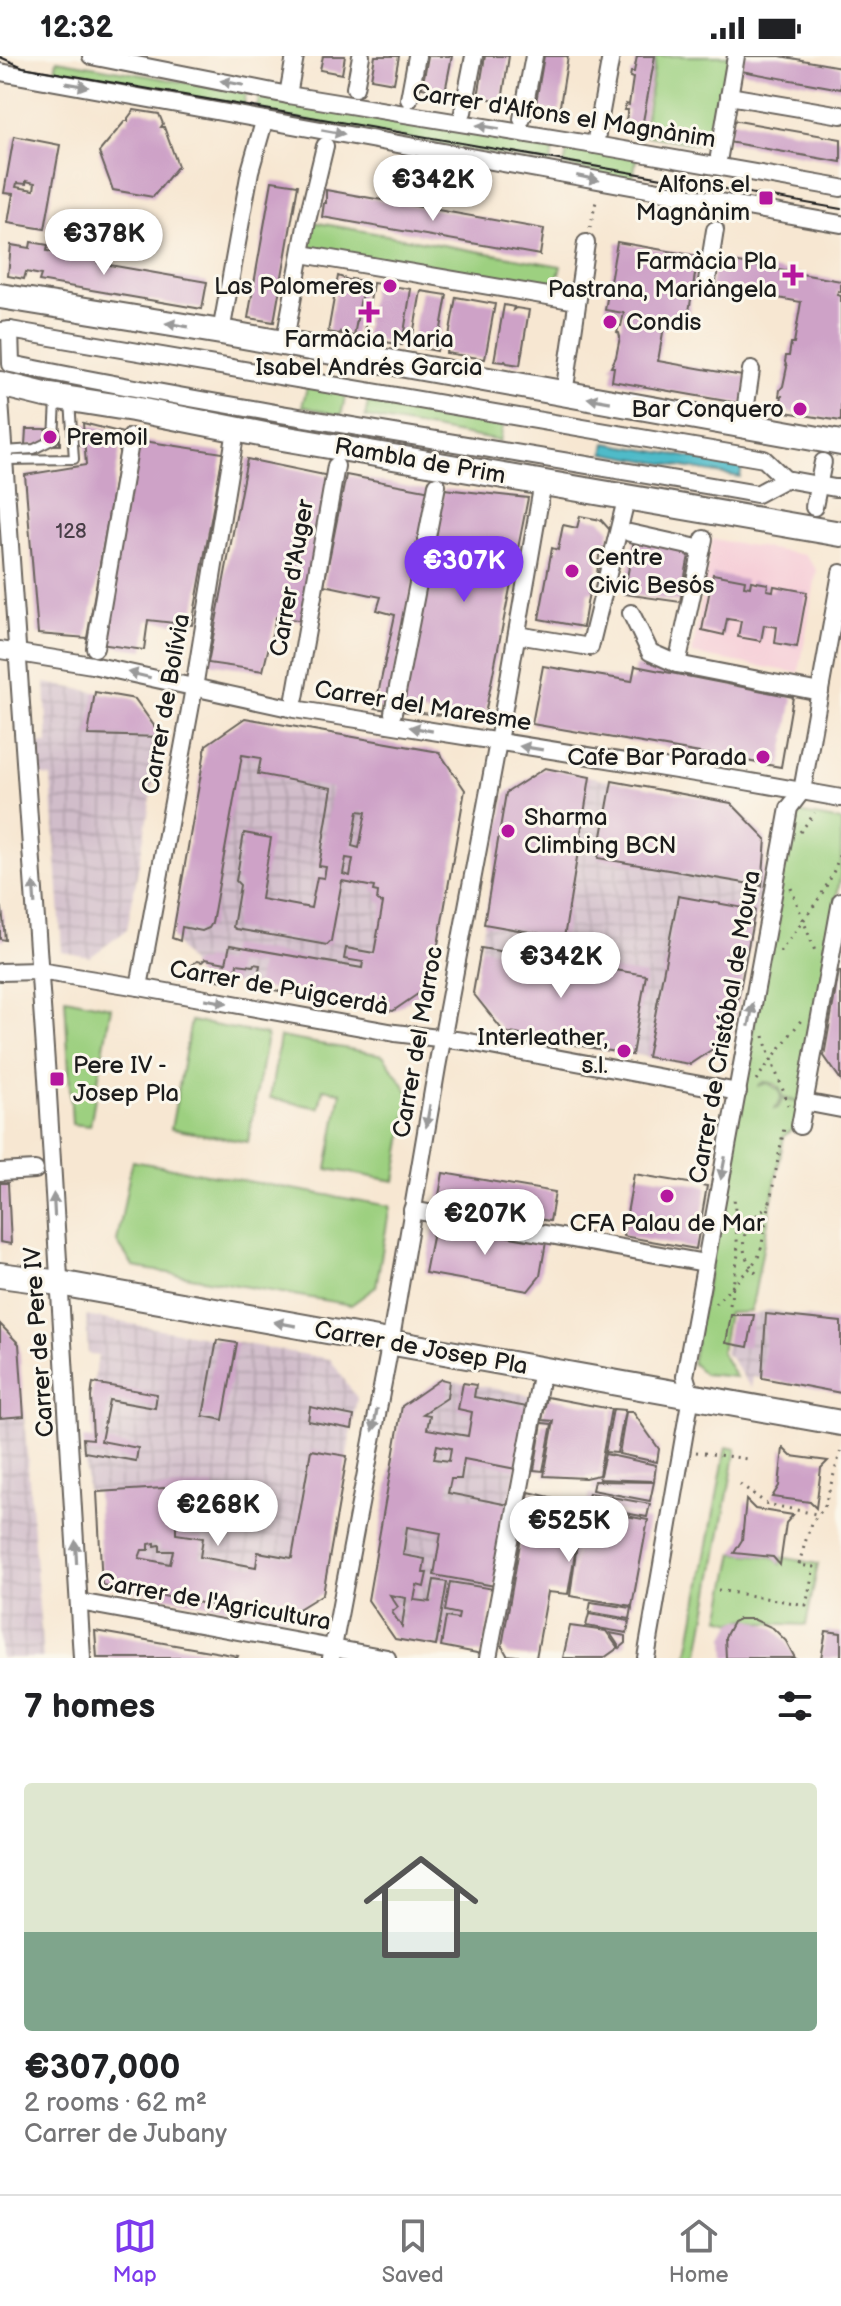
<!DOCTYPE html>
<meta charset="utf-8">
<style>
:root{--surface:#fff;--page:#f2f2f2;--text:#202124;--muted:#757577;--line:#e0e0e0;--accent:#7c3aed}
body{margin:0;font-family:"Balsamiq Sans",sans-serif;background:var(--page);color:var(--text);height:100vh;display:flex;flex-direction:column;font-size:30px;white-space:nowrap}
*{box-sizing:border-box;margin:0}
p{font-size:26px;color:var(--muted)}
.icon{flex:none;width:44px;height:44px;fill:none;stroke:currentColor;stroke-width:2;stroke-linecap:round;stroke-linejoin:round}
.map{position:relative;height:1602px;overflow:hidden}
.panel{display:flex;flex-direction:column;background:var(--surface);flex:1}
.panel>*{flex:none}
.price{position:absolute;translate:-50% -68px;padding:0 18px;border-radius:28px;background:#fff;color:#222;font-size:26px;line-height:52px;filter:drop-shadow(0 2px 4px #0008)}
.price::after{content:'';position:absolute;left:50%;top:48px;width:24px;height:18px;margin-left:-12px;background:inherit;clip-path:polygon(0 0,100% 0,50% 100%)}
.price.on{background:var(--accent);color:#fff}
ul{padding:0;list-style:none}
li{display:grid;align-content:center;gap:16px;height:424px;padding:0 24px}
li span{display:grid;place-items:center;height:248px;border-radius:8px;color:#555}
li>.icon{margin-inline-start:auto}
span .icon{width:144px;height:144px;fill:#fffc;stroke-width:1}
li b{font-size:34px}
h2{display:flex;justify-content:space-between;align-items:center;height:96px;padding:0 24px;font-size:34px}
.status{display:flex;justify-content:space-between;align-items:center;height:56px;padding:0 40px;background:var(--surface);direction:ltr}
.status svg{height:22px;fill:currentColor}
.tab-bar{display:flex;justify-content:space-around;align-items:center;height:112px;border-top:2px solid var(--line);background:var(--surface);font-size:22px;color:var(--muted)}
.tab-bar a{display:grid;justify-items:center;gap:4px}
.tab-bar .on{color:var(--accent)}
.map>svg:first-child{display:block}
</style>
<div class="status"><b>12:32</b><svg viewBox="0 0 49 12"><path d="M0 12V9h3v3zM5 12V6h3v6zM10 12V3h3v9zM15 12V0h3v12zM26 1h20v11H26zM47 4h2v5h-2z"/></svg></div>
<div class="map">
<svg width="841" height="1602" viewBox="0 0 841 1602">
<defs>
<pattern id="industrial-grid" width="8" height="8" patternUnits="userSpaceOnUse" patternTransform="scale(2)"><rect width="8" height="8" fill="#d1bdca"/><path d="M0 4h8M4 0v8" fill="none" stroke="#b3a2ad"/></pattern>
</defs>
<rect width="100%" height="100%" fill="#fbf7ec"/>
<filter id="ink" filterUnits="userSpaceOnUse"><feTurbulence type="fractalNoise" baseFrequency=".0125" numOctaves="2"/><feDisplacementMap in="SourceGraphic" scale="16" xChannelSelector="R" yChannelSelector="G"/><feConvolveMatrix kernelMatrix="1 2 1 2 8 2 1 2 1" color-interpolation-filters="sRGB"/></filter>
<filter id="wash" filterUnits="userSpaceOnUse"><feTurbulence type="fractalNoise" baseFrequency=".006" numOctaves="4" result="noise"/><feDisplacementMap in="SourceGraphic" scale="32" xChannelSelector="R" yChannelSelector="G"/><feGaussianBlur stdDeviation="1.8" result="paint"/><feColorMatrix in="noise" values="0 0 0 0 0 0 0 0 0 0 0 0 0 0 0 0 0 1.4 0 .05"/><feComposite in="paint" operator="in"/></filter>
<g filter="url(#wash)">
<rect width="100%" height="100%" fill="#f7e7d2"/>
<!-- built -->
<polygon fill="#f6cfd8" points="712,483 805,499 817,514 799,617 692,598"/>
<!-- industrial -->
<g fill="url(#industrial-grid)">
<polygon points="45,627 135,643 162,681 127,874 90,901 62,896 51,721 38,719 37,688 48,688"/>
<polygon points="207,689 439,696 466,734 431,929 393,955 199,921 172,882"/>
<polygon points="545,712 731,747 766,783 762,830 731,981 690,1008 504,976 473,937 506,737"/>
<polygon points="768,1254 841,1266 841,1337 753,1321 751,1332 729,1300 726,1299 725,1294 731,1259 754,1259"/>
<polygon points="86,1260 330,1303 357,1342 323,1538 284,1562 102,1529 97,1436 87,1435 83,1382 93,1383 91,1341 98,1300 88,1298"/>
<polygon points="441,1323 530,1339 482,1598 395,1583 368,1544 402,1350"/>
<polygon points="24,1360 43,1602 0,1602 0,1362"/>
</g>
<!-- green -->
<g fill="#9dd080" stroke="#5c764e" stroke-width="2">
<polygon points="656,0 733,0 717,92 643,79"/>
<polygon points="57,4 246,37 243,53 54,21"/>
<polygon points="260,39 553,90 551,108 256,56"/>
<polygon points="568,92 637,100 632,126 564,109"/>
<polygon points="307,165 561,210 555,234 303,190"/>
<polygon points="308,328 346,337 341,360 302,350"/>
<polygon points="369,342 504,365 500,385 365,361"/>
<path d="M 793,756 L 841,765 L 841,817 L 801,1045 L 783,1042 C 781,1030 775,1026 764,1026 L 757,1030 L 768,1027 L 779,1034 L 781,1042 L 775,1053 L 778,1052 L 783,1043 L 801,1047 L 796,1071 L 784,1080 L 751,1256 L 728,1257 L 721,1296 L 736,1321 L 704,1318 L 692,1307 Z"/>
<polygon points="65,942 111,951 90,1070 72,1068"/>
<polygon points="191,965 267,979 248,1086 171,1073"/>
<polygon points="280,981 383,999 410,1038 395,1125 327,1113 341,1036 323,1033 319,1052 270,1042"/>
<polygon points="132,1105 390,1150 376,1231 351,1249 134,1211 117,1186"/>
<polygon points="726,1391 736,1393 698,1602 687,1602"/>
<polygon points="734,1497 773,1501 780,1508 781,1501 818,1508 806,1569 763,1567 746,1562 733,1566 720,1562"/>
</g>
<!-- water -->
<polygon fill="#4fbbc9" stroke="#366c72" stroke-width="2" points="606,387 742,410 740,421 604,397"/>
<g id="blocks">
<!-- building -->
<g fill="#cea2c7" fill-rule="evenodd">
<polygon points="323,0 345,0 342,18 320,14"/>
<polygon points="375,0 399,0 394,27 371,23"/>
<polygon points="428,0 452,0 445,36 422,32"/>
<polygon points="485,0 509,0 502,45 478,41"/>
<polygon points="544,0 568,0 559,56 535,52"/>
<polygon points="637,0 655,0 642,71 625,68 628,54 624,54 626,48 629,49 633,22 630,21 631,16 634,16"/>
<polygon points="744,0 780,0 841,11 841,33 741,15"/>
<polygon points="134,54 159,58 163,68 161,71 164,71 178,110 153,141 113,134 99,96 125,65 128,65 128,62"/>
<polygon points="732,64 841,83 841,106 728,86"/>
<path d="M 14,80 L 60,89 L 45,173 L 8,167 L 13,138 L 4,137 ZM 26,125 L 35,127 L 34,134 L 16,131 L 17,127 L 26,128 Z"/>
<polygon points="272,125 298,129 274,266 248,262"/>
<polygon points="326,134 544,173 540,199 322,161 324,147 326,147"/>
<polygon points="31,186 48,189 47,195 99,204 98,207 207,226 202,253 39,225 41,219 26,216 24,223 8,220 11,189 30,192"/>
<polygon points="617,186 698,200 687,268 665,265 658,305 748,321 743,348 612,325 614,311 611,311 616,301 620,281 619,277 617,276 619,270 621,270 624,257 605,254"/>
<polygon points="716,203 841,225 841,236 838,235 837,239 841,240 841,365 779,355 782,340 779,340 780,334 783,330 787,311 785,306 786,300 789,300 791,287 794,287 801,246 711,230"/>
<polygon points="338,220 351,225 351,223 364,225 354,280 341,278 340,276 339,278 328,276"/>
<polygon points="373,227 411,233 402,289 364,282"/>
<polygon points="421,235 447,239 437,295 411,290"/>
<polygon points="456,241 495,248 485,303 446,297"/>
<polygon points="504,249 514,251 513,254 516,252 529,254 520,309 507,307 505,305 504,306 494,305"/>
<polygon points="83,367 123,377 87,582 38,578 25,419 86,409"/>
<polygon points="26,373 60,373 60,389 25,389"/>
<polygon points="137,384 223,397 192,569 148,564 144,594 99,588"/>
<polygon points="247,403 329,420 305,565 276,561 263,615 208,607"/>
<polygon points="346,419 431,435 388,654 375,652 395,559 377,554 381,541 324,529"/>
<polygon points="444,433 528,442 484,663 401,655"/>
<polygon points="580,460 601,464 610,474 607,492 600,492 595,535 589,536 583,571 539,563 552,492 558,494 563,469 577,472"/>
<polygon points="634,484 690,494 680,546 624,538"/>
<polygon points="713,518 745,524 744,530 750,531 751,525 768,528 767,534 773,535 774,530 807,536 797,591 775,587 777,571 764,569 761,585 738,581 741,565 727,563 724,579 702,574"/>
<polygon points="543,610 632,625 635,610 793,641 781,711 532,668"/>
<polygon points="95,636 135,643 162,681 88,679"/>
<path d="M 245,662 L 439,696 L 465,734 L 431,929 L 393,955 L 256,931 L 260,909 L 254,908 L 253,910 L 237,908 L 234,927 L 198,920 L 191,910 L 197,905 L 202,906 L 205,903 L 226,907 L 230,889 L 362,912 L 363,906 L 344,903 L 346,892 L 374,897 L 383,847 L 377,845 L 378,836 L 373,835 L 374,831 L 342,825 L 331,885 L 327,889 L 236,873 L 233,871 L 240,829 L 236,825 L 244,777 L 271,782 L 261,843 L 311,852 L 317,821 L 324,822 L 326,811 L 319,810 L 332,732 L 258,718 L 261,702 L 242,699 L 212,867 L 209,872 L 202,875 L 182,871 L 180,885 L 172,882 L 206,689 ZM 358,755 L 366,756 L 359,792 L 352,790 ZM 346,802 L 353,803 L 350,820 L 343,818 Z"/>
<polygon points="545,712 590,721 564,882 484,868 506,737"/>
<polygon points="612,725 731,747 766,783 762,830 598,802"/>
<polygon points="678,840 755,854 731,981 690,1008 647,1001"/>
<polygon points="2,852 5,884 0,883 0,853"/>
<polygon points="481,892 646,919 632,999 504,976 473,937"/>
<polygon points="839,915 841,915 841,1024 824,1000"/>
<polygon points="443,1117 555,1136 550,1165 438,1145"/>
<polygon points="634,1118 707,1130 696,1193 623,1180"/>
<polygon points="0,1127 8,1127 11,1188 0,1186"/>
<polygon points="435,1166 546,1186 540,1220 528,1235 425,1217"/>
<polygon points="766,1258 841,1266 841,1337 762,1322"/>
<polygon points="731,1259 754,1259 748,1291 726,1287"/>
<polygon points="0,1268 19,1288 24,1360 0,1362"/>
<polygon points="217,1284 237,1287 223,1364 203,1360"/>
<path d="M 441,1323 L 449,1325 L 447,1342 L 423,1358 L 430,1359 L 427,1373 L 468,1380 L 472,1356 L 458,1353 L 463,1327 L 476,1329 L 474,1341 L 527,1351 L 516,1413 L 464,1403 L 461,1423 L 451,1423 L 448,1437 L 509,1449 L 495,1530 L 434,1519 L 441,1477 L 407,1471 L 403,1499 L 425,1503 L 423,1517 L 427,1517 L 424,1531 L 417,1529 L 414,1544 L 430,1546 L 434,1524 L 447,1526 L 436,1590 L 395,1583 L 368,1544 L 402,1350 ZM 437,1389 L 451,1392 L 449,1405 L 434,1403 ZM 390,1539 L 406,1542 L 402,1571 L 392,1556 L 398,1551 Z"/>
<polygon points="93,1327 157,1338 155,1352 109,1344 101,1385 138,1392 136,1405 84,1396 83,1382 93,1383 91,1341"/>
<polygon points="547,1341 611,1353 599,1419 585,1422 544,1420 554,1365 542,1364"/>
<polygon points="310,1351 354,1360 352,1373 308,1365"/>
<polygon points="613,1353 625,1354 617,1397 605,1396"/>
<polygon points="626,1356 633,1356 659,1393 657,1406 619,1398"/>
<polygon points="542,1367 552,1368 543,1415 534,1414"/>
<polygon points="783,1392 791,1400 828,1405 821,1412 816,1452 810,1446 772,1441 779,1430"/>
<path d="M 311,1394 L 347,1400 L 323,1538 L 284,1562 L 102,1529 L 97,1436 L 215,1429 L 210,1451 L 176,1450 L 176,1478 L 203,1482 L 200,1501 L 256,1511 L 258,1496 L 292,1502 ZM 155,1487 L 155,1490 L 160,1489 L 160,1495 L 173,1495 L 170,1508 L 139,1502 L 142,1494 L 149,1494 L 149,1488 Z"/>
<polygon points="605,1398 656,1409 654,1425 599,1423"/>
<polygon points="594,1425 654,1426 650,1445 592,1434"/>
<polygon points="529,1436 583,1449 580,1466 584,1452 648,1464 632,1550 570,1540 578,1480 568,1538 548,1536 536,1602 507,1599 502,1590"/>
<polygon points="589,1437 650,1448 647,1461 586,1450"/>
<polygon points="746,1444 755,1453 793,1459 786,1467 780,1509 773,1501 734,1497 742,1484"/>
<polygon points="450,1526 494,1533 482,1598 441,1590 446,1561 458,1563 459,1558 445,1555"/>
<polygon points="591,1546 632,1552 630,1563 589,1556"/>
<polygon points="589,1558 629,1565 627,1577 586,1570"/>
<polygon points="739,1563 753,1563 773,1572 786,1585 795,1602 726,1602 725,1581 733,1566"/>
<polygon points="570,1570 606,1575 618,1592 604,1602 563,1602"/>
<polygon points="95,1575 238,1600 237,1602 97,1602"/>
<polygon points="826,1575 841,1577 841,1602 821,1602"/>
<polygon points="610,1577 626,1580 626,1587 620,1592"/>
</g>
</g>
</g>
<g filter="url(#ink)">
<use href="#blocks" fill-opacity="0" stroke="#69635c" stroke-width="2"/>
<g fill="none" stroke-linecap="round" stroke-linejoin="round">
<!-- lane casing -->
<g stroke="#69635c" stroke-width="12">
<g id="lane">
<polyline points="4,395 34,393 54,383 56,345"/>
<polyline points="5,404 74,403 70,345"/>
</g>
</g>
<!-- street casing -->
<g stroke="#69635c" stroke-width="20">
<g id="street">
<polyline points="91,0 288,39 595,89 841,132"/>
<polyline points="0,16 841,168"/>
<polyline points="355,32 361,0"/>
<polyline points="288,39 295,0"/>
<polyline points="729,40 841,59"/>
<polyline points="409,43 417,0"/>
<polyline points="463,56 474,0"/>
<polyline points="522,63 534,0"/>
<polyline points="595,89 611,0"/>
<polyline points="719,100 736,0"/>
<polyline points="302,198 577,245"/>
<polyline points="706,231 715,174"/>
<path d="M 10,274 L 11,308 C 258,358 508,394 757,438 L 785,423"/>
<polyline points="2,275 10,274 764,403 785,423 835,432 841,432"/>
<polyline points="221,276 250,115 262,73"/>
<polyline points="284,289 307,165 325,90"/>
<polyline points="564,338 586,187"/>
<polyline points="0,345 47,1022 82,1602"/>
<polyline points="743,369 751,314"/>
<polyline points="814,451 823,406"/>
<polyline points="630,477 702,493"/>
<polyline points="631,557 650,596 677,608 820,636"/>
<polyline points="517,579 590,591 625,448"/>
<polyline points="95,592 131,381"/>
<polyline points="0,594 92,609 294,653 745,725 841,742"/>
<polyline points="677,608 704,483"/>
<polyline points="295,642 336,410"/>
<polyline points="393,657 437,429"/>
<polyline points="0,916 39,915 139,931 395,977 464,985 738,1036"/>
<polyline points="139,931 194,632 235,380 239,374"/>
<polyline points="804,1046 841,1053"/>
<polyline points="800,1070 841,845"/>
<polyline points="0,1116 35,1114"/>
<polyline points="412,1154 705,1207"/>
<polyline points="79,1546 387,1602"/>
<polyline points="331,1602 388,1300 437,1011 498,686 543,426"/>
<polyline points="488,1602 542,1314"/>
<polyline points="646,1602 691,1340 685,1320 789,752 802,735 841,517"/>
</g>
</g>
<!-- secondary casing -->
<g stroke="#69635c" stroke-width="28">
<g id="secondary">
<polyline points="0,240 221,276 841,387"/>
<polyline points="0,328 45,339 133,353 265,379 841,478"/>
<polyline points="0,1219 59,1227 841,1367"/>
</g>
</g>
<!-- path -->
<g stroke="#69635c" stroke-width="3" stroke-dasharray="2 6" stroke-linecap="butt">
<polyline points="590,172 597,141"/>
<polyline points="800,776 815,757"/>
<polyline points="791,832 815,895"/>
<path d="M 780,896 C 802,864 834,831 841,791"/>
<path d="M 764,980 C 769,1004 781,1025 788,1049"/>
<polyline points="756,1024 802,963"/>
<path d="M 756,1217 C 734,1191 743,1167 769,1149"/>
<polyline points="715,1248 751,1211 760,1198 784,1072"/>
<polyline points="730,1249 738,1198 734,1140"/>
<polyline points="696,1396 748,1403"/>
<polyline points="740,1428 767,1448 816,1458"/>
<polyline points="718,1534 806,1549 814,1511 799,1509 800,1504 811,1467 824,1452 841,1394"/>
</g>
<!-- lane -->
<use href="#lane" stroke="#fff" stroke-width="8"/>
<!-- street -->
<use href="#street" stroke="#fff" stroke-width="16"/>
<!-- secondary -->
<use href="#secondary" stroke="#fff" stroke-width="24"/>
<!-- tram -->
<polyline stroke="#1c1c1c" stroke-width="2" points="0,1 23,11 841,153"/>
</g>
<!-- one-way arrows -->
<defs><path id="oneway-solid" d="M-6-.8H1V-3.2L6.5 0L1 3.2V.8H-6Z" transform="scale(2)"/></defs>
<g fill="#999">
<use href="#oneway-solid" transform="translate(232 27) rotate(-169)"/>
<use href="#oneway-solid" transform="translate(77 29) rotate(10)"/>
<use href="#oneway-solid" transform="translate(488 71) rotate(-171)"/>
<use href="#oneway-solid" transform="translate(333 76) rotate(10)"/>
<use href="#oneway-solid" transform="translate(588 122) rotate(12)"/>
<use href="#oneway-solid" transform="translate(177 269) rotate(-171)"/>
<use href="#oneway-solid" transform="translate(599 344) rotate(-170)"/>
<use href="#oneway-solid" transform="translate(139 619) rotate(-167)"/>
<use href="#oneway-solid" transform="translate(421 673) rotate(-170)"/>
<use href="#oneway-solid" transform="translate(531 692) rotate(-171)"/>
<use href="#oneway-solid" transform="translate(34 837) rotate(-94)"/>
<use href="#oneway-solid" transform="translate(216 945) rotate(10)"/>
<use href="#oneway-solid" transform="translate(751 959) rotate(-79)"/>
<use href="#oneway-solid" transform="translate(428 1060) rotate(100)"/>
<use href="#oneway-solid" transform="translate(723 1112) rotate(101)"/>
<use href="#oneway-solid" transform="translate(54 1149) rotate(-93)"/>
<use href="#oneway-solid" transform="translate(285 1268) rotate(-170)"/>
<use href="#oneway-solid" transform="translate(375 1364) rotate(101)"/>
<use href="#oneway-solid" transform="translate(76 1496) rotate(-93)"/>
</g>
</g>
<!-- markers -->
<g fill="#b5179e" stroke="#fbf7ec" stroke-width="3">
<rect x="758" y="134" width="16" height="16" rx="4"/>
<path d="M789 207h8v8h8v8h-8v8h-8v-8h-8v-8h8z"/>
<circle cx="390" cy="230" r="8"/>
<path d="M365 244h8v8h8v8h-8v8h-8v-8h-8v-8h8z"/>
<circle cx="610" cy="266" r="8"/>
<circle cx="800" cy="353" r="8"/>
<circle cx="50" cy="381" r="8"/>
<circle cx="572" cy="515" r="8"/>
<circle cx="763" cy="701" r="8"/>
<circle cx="508" cy="775" r="8"/>
<circle cx="624" cy="995" r="8"/>
<rect x="49" y="1015" width="16" height="16" rx="4"/>
<circle cx="667" cy="1140" r="8"/>
</g>
<g text-anchor="middle" dominant-baseline="central" stroke-width="6" stroke-linejoin="round" paint-order="stroke">
<!-- number labels -->
<g font-size="20" fill="#483e47">
<text x="71" y="476">128</text>
</g>
<!-- street labels -->
<g font-size="24" fill="#1c1c1c" stroke="#fbf7ec">
<text transform="translate(564 60) rotate(9)">Carrer d'Alfons el Magnànim</text>
<text transform="translate(420 405) rotate(10)">Rambla de Prim</text>
<text transform="translate(292 522) rotate(-80)">Carrer d'Auger</text>
<text transform="translate(166 648) rotate(-80)">Carrer de Bolívia</text>
<text transform="translate(423 650) rotate(9)">Carrer del Maresme</text>
<text transform="translate(279 932) rotate(10)">Carrer de Puigcerdà</text>
<text transform="translate(725 971) rotate(-80)">Carrer de Cristóbal de Moura</text>
<text transform="translate(418 986) rotate(-80)">Carrer del Marroc</text>
<text transform="translate(39 1286) rotate(-94)">Carrer de Pere IV</text>
<text transform="translate(421 1292) rotate(10)">Carrer de Josep Pla</text>
<text transform="translate(214 1546) rotate(10)">Carrer de l'Agricultura</text>
</g>
<!-- poi labels -->
<g font-size="24" fill="#1c1c1c" stroke="#fbf7ec" text-anchor="end">
<text x="750" y="128">Alfons el<tspan x="750" dy="28">Magnànim</tspan></text>
<text x="777" y="205">Farmàcia Pla<tspan x="777" dy="28">Pastrana, Mariàngela</tspan></text>
<text x="374" y="230">Las Palomeres</text>
<text x="626" y="266" text-anchor="start">Condis</text>
<text x="369" y="283" text-anchor="middle">Farmàcia Maria<tspan x="369" dy="28">Isabel Andrés Garcia</tspan></text>
<text x="784" y="353">Bar Conquero</text>
<text x="66" y="381" text-anchor="start">Premoil</text>
<text x="588" y="501" text-anchor="start">Centre<tspan x="588" dy="28">Civic Besós</tspan></text>
<text x="747" y="701">Cafe Bar Parada</text>
<text x="524" y="761" text-anchor="start">Sharma<tspan x="524" dy="28">Climbing BCN</tspan></text>
<text x="608" y="981">Interleather,<tspan x="608" dy="28">s.l.</tspan></text>
<text x="73" y="1009" text-anchor="start">Pere IV -<tspan x="73" dy="28">Josep Pla</tspan></text>
<text x="667" y="1167" text-anchor="middle">CFA Palau de Mar</text>
</g>
</g>
</svg>
<b class="price" style="left:433px;top:167px">€342K</b>
<b class="price" style="left:104px;top:221px">€378K</b>
<b class="price on" style="left:464px;top:548px">€307K</b>
<b class="price" style="left:561px;top:944px">€342K</b>
<b class="price" style="left:485px;top:1201px">€207K</b>
<b class="price" style="left:218px;top:1492px">€268K</b>
<b class="price" style="left:569px;top:1508px">€525K</b>
</div>
<section class="panel">
<h2>7 homes<svg class="icon" aria-label="filters" viewBox="0 0 24 24"><path d="M4 7h16M4 17h16"/><circle cx="9" cy="7" r="2"/><circle cx="15" cy="17" r="2"/></svg></h2>
<ul>
<li><span style="background:linear-gradient(#dfe7d0 60%,#7fa58c 0)"><svg class="icon" aria-label="home" viewBox="0 0 24 24"><path d="M3 11l9-7 9 7M6 9v11h12V9"/></svg></span><div><b>€307,000</b><p>2 rooms · 62 m²</p><p>Carrer de Jubany</p></div></li>
</ul>
</section>
<nav class="tab-bar">
<a class="on"><svg class="icon" aria-label="map" viewBox="0 0 24 24"><path d="M3 6l6-2 6 2 6-2v14l-6 2-6-2-6 2zM9 4v14M15 6v14"/></svg>Map</a>
<a><svg class="icon" aria-label="saved" viewBox="0 0 24 24"><path d="M7 4h10v16l-5-4-5 4z"/></svg>Saved</a>
<a><svg class="icon" aria-label="home" viewBox="0 0 24 24"><path d="M3 11l9-7 9 7M6 9v11h12V9"/></svg>Home</a>
</nav>
